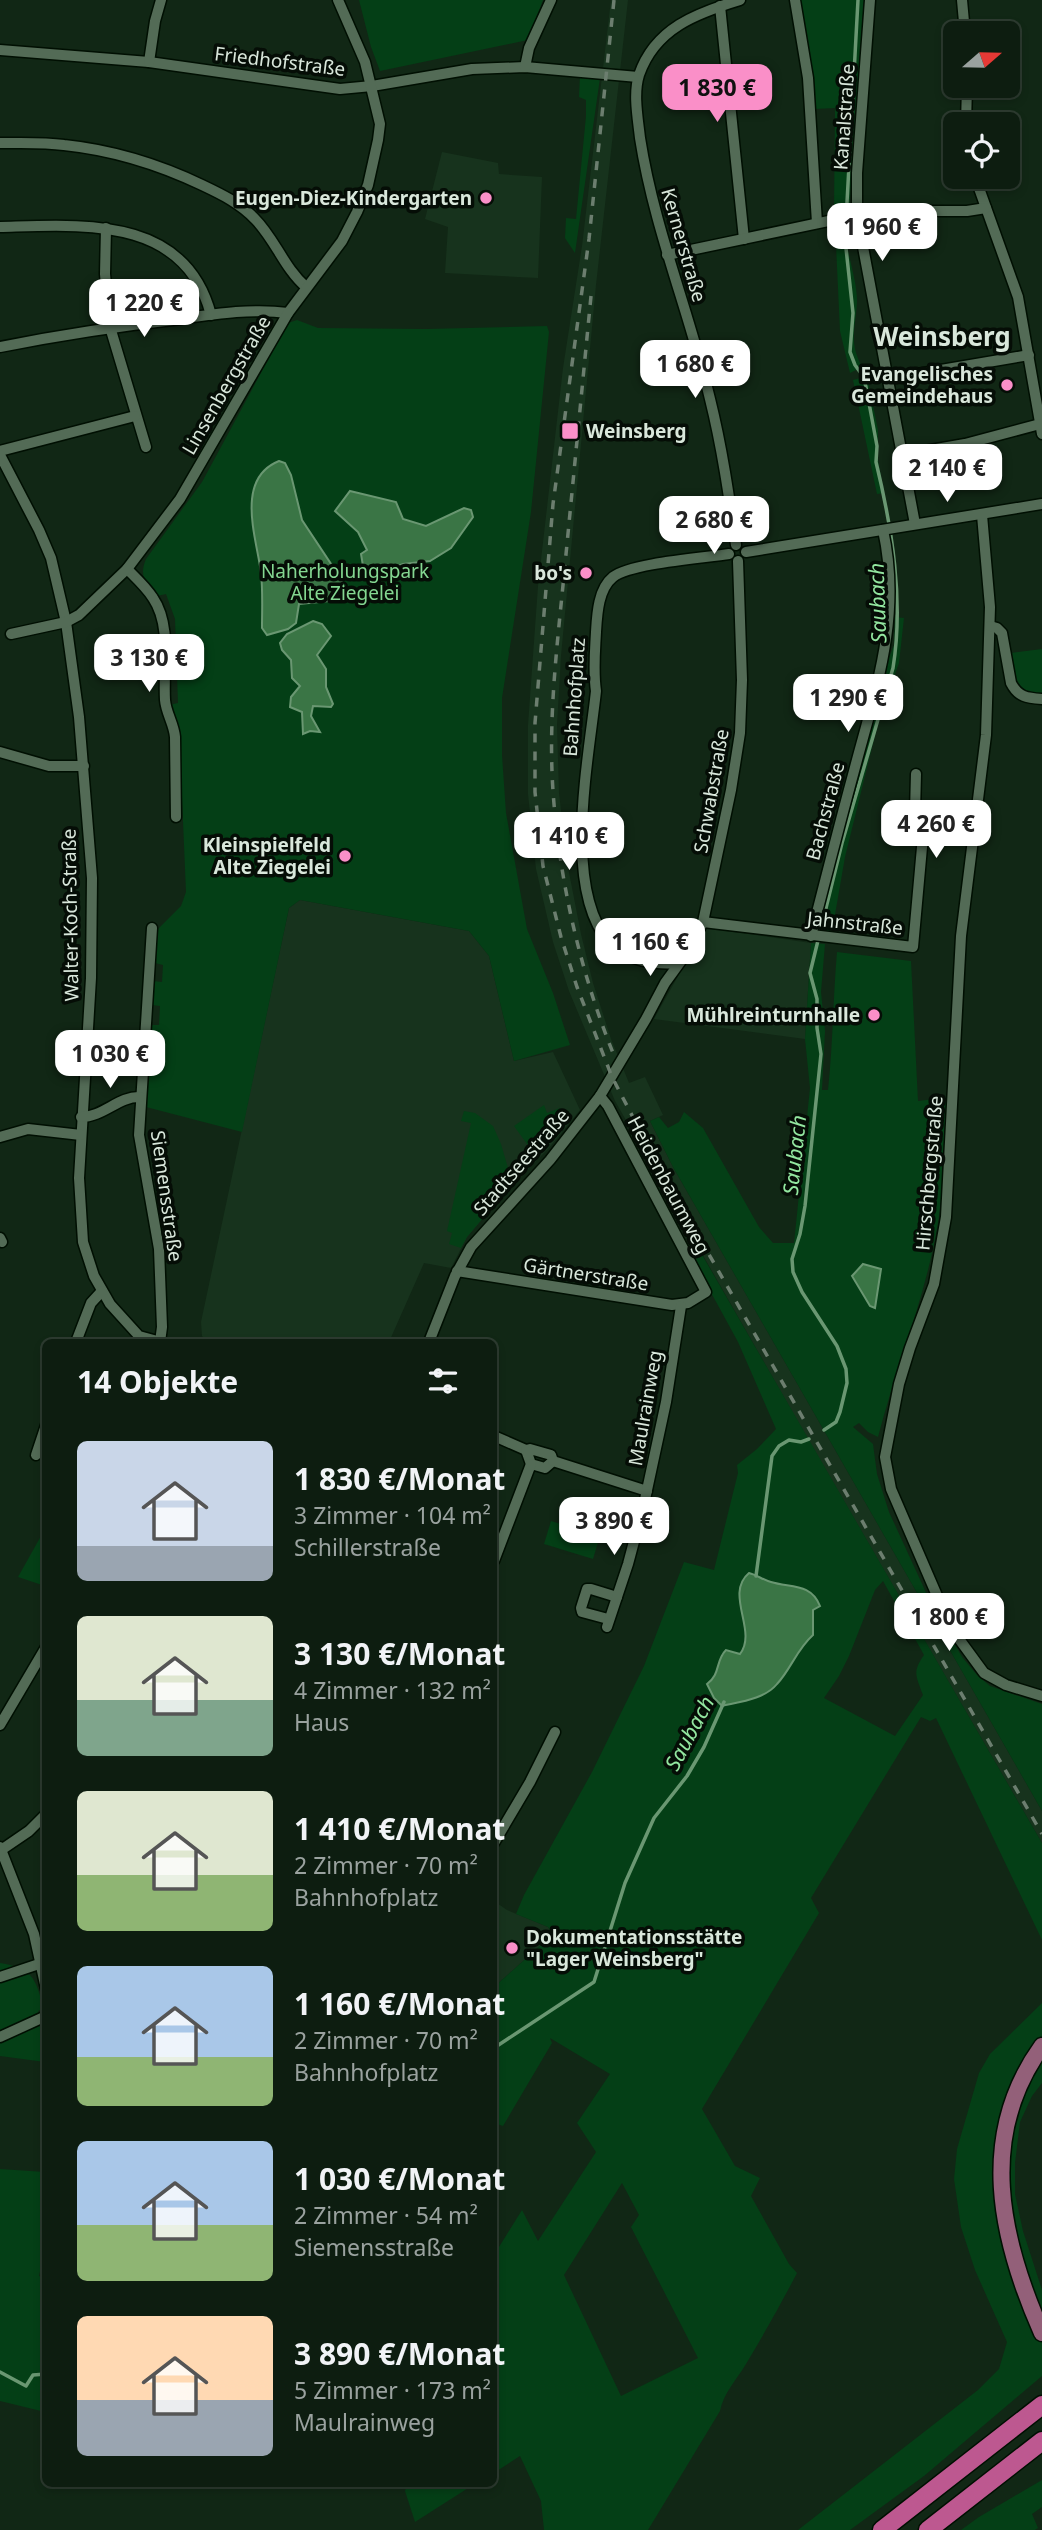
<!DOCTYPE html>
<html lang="de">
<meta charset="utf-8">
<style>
:root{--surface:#0d1d10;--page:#1b2a1e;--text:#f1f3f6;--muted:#9aa29f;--line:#2d3b30;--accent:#fa8fc8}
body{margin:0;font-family:"Noto Sans",sans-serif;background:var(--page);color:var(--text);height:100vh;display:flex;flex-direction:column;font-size:26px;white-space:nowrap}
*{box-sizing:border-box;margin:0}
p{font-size:23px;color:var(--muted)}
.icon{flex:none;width:38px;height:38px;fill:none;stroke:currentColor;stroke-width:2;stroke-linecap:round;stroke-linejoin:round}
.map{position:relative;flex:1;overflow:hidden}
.sheet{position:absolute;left:42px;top:1339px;width:455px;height:1148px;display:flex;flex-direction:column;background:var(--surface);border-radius:10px;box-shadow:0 4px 10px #0003,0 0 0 2px var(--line)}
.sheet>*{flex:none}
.needle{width:46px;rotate:70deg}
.controls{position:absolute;left:943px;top:21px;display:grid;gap:14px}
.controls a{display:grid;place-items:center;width:77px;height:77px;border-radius:10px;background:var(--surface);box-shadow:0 4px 10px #0003,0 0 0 2px var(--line);font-size:35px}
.price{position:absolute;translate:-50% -60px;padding:0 16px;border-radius:14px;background:#fff;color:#222;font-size:23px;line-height:46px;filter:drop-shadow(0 2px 4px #0008)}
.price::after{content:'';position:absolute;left:50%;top:42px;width:21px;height:16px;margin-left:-10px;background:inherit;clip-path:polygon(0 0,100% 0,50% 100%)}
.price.active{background:var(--accent);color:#111}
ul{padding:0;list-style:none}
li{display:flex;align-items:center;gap:21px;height:175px;padding:0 35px}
li span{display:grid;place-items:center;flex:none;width:196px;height:140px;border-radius:10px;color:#555}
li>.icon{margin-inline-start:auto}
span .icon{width:84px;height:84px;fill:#fffc;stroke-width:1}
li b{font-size:30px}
h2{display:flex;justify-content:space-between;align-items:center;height:84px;padding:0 35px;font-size:30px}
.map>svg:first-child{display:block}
</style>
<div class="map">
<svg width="1042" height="2530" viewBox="0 0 1042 2530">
<rect width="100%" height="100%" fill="#112715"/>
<!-- built -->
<g fill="#17331d">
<polygon points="611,0 628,0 596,285 561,656 557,725 559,793 567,862 581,934 593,983 611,1039 629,1083 645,1077 663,1115 650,1121 673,1167 1042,1811 1042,1843 794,1415 615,1101 569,991 553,942 536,869 528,794 528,725 538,586 563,368 582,246"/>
<polygon points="442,152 498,163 499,174 542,177 538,278 445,273 448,227 425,219"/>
<polygon points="300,900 469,931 489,956 514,1061 553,1052 580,1110 548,1149 505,1192 467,1237 451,1268 424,1263 389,1342 207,1342 202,1336 201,1322 289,908"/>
<polygon points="705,928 811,943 805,1039 654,1019"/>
<polygon points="494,1901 507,1910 548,1927 551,1931 549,1938 494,1987"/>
</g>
<!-- green -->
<g fill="#043f16" fill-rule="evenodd">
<polygon points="359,0 543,0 528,40 380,71 371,47"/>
<polygon points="800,0 864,0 849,213 834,213 835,108 815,109"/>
<polygon points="580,75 600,78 575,253 565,238 566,218 576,219 586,116 586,100 579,97"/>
<path d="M 852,221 L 857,243 L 847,245 C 850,263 857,283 857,301 C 856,329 848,340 862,367 L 850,373 L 840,331 L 835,224 Z"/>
<path d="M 297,320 L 318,328 L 426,329 L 547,326 L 549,332 L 531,512 L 502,698 L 502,755 L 506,813 L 527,929 L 553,993 L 570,1045 L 514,1061 L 489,956 L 469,931 L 300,900 L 289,908 L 242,1132 L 146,1107 L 148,1063 L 157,1064 L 158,1048 L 149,1047 L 151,1025 L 159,1025 L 160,1006 L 152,1005 L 153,981 L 162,982 L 163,965 L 155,963 L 158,929 L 181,906 L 186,892 L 179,727 L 169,705 L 178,703 L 175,619 L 166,594 L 157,596 C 145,583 139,576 146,559 L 202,482 L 288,323 Z"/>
<polygon points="867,376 878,430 878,460 884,493 877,494 853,380"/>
<polygon points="895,617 904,618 899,663 879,719 845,857 832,932 817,930 883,673 894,645"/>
<path d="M 1042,649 L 1042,694 C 1014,693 1015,676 1011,653 Z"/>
<path d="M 811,943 L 825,944 L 821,992 L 825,1031 L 822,1090 L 828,1090 C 833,1044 833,998 837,952 L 911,961 L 918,1101 L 950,1097 L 946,1166 L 943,1167 C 942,1260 901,1348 878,1437 L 868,1432 L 859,1423 L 853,1427 L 873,1444 L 877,1474 L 889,1512 L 929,1599 L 962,1657 L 977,1675 L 990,1686 L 1042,1704 L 1042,1811 L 673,1167 L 650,1121 L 659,1117 L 668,1128 L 679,1122 L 684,1112 L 703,1128 L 759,1227 L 773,1243 L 794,1243 L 810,1088 L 805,1039 Z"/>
<polygon points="544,1105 547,1113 560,1108 568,1120 544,1147 536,1149 527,1144 514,1126"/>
<polygon points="464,1111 475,1113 493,1126 501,1144 508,1168 505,1192 467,1237 461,1248 449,1244 452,1233 447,1231 471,1123 461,1121"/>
<path d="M 693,1239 L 1042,1843 L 1042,1940 L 936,1718 L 930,1721 L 921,1717 L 811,1898 L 819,1913 L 702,2109 L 735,2166 L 760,2178 L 751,2196 L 789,2264 L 797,2273 C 781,2304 764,2334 746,2364 C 737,2379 723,2394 720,2411 L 648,2530 L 544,2530 L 541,2501 L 520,2456 L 494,2473 L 494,2255 L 522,2210 L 538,2241 L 596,2152 L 577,2123 L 610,2074 L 550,2038 L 552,2043 L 503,2126 L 497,2124 L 494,2129 L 494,1987 L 549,1938 L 551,1931 L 548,1927 L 516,1914 L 524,1895 L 592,1772 L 644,1666 L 684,1562 L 714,1570 L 738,1473 L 737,1465 L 757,1449 L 776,1429 L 738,1342 L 691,1256 L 689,1246 ZM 883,1581 L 924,1655 C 912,1672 916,1676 923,1695 L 895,1736 L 824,1698 L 839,1676 L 849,1656 L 875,1590 ZM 622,2183 L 639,2215 L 631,2227 L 698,2358 L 621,2396 L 564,2275 Z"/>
<polygon points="551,1521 600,1536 593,1559 544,1544"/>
<polygon points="41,1536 45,1538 45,1586 18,1577"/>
<path d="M 0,1963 C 33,1968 35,1978 44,2008 L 38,2011 L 45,2028 L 45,2062 L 0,2056 Z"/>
<polygon points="1042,2003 1042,2083 1032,2096 1020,2122 1015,2163 1015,2194 1023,2231 1042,2290 1042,2376 924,2476 850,2530 798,2530 978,2390 999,2369 1007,2342 975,2270 961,2227 954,2179 957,2149 979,2073 990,2054"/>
<polygon points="0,2169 45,2172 45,2248 39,2276 45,2278 45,2412 0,2401"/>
<polygon points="1042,2480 1042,2507 1032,2514 1038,2528 1035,2530 961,2530 979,2517"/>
<polygon points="407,2483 476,2483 415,2522 405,2491"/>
</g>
<!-- water -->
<g fill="#3a7545" stroke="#6a9772" stroke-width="2">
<path d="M 279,461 L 285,463 L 291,475 L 302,520 L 341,579 L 344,589 L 343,595 L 329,601 L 299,604 L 296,623 L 288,629 L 267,635 L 262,628 C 262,610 263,591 261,573 C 257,539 234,479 279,461 Z"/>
<polygon points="350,491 396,502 403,519 426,526 464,508 471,510 473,517 451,548 430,561 403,564 380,573 364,572 361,554 367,550 358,532 335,511"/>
<polygon points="313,621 322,624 331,636 317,655 326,669 326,687 333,704 331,707 313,706 311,716 320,732 310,731 303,734 302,712 290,707 291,697 300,686 292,678 291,660 282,650 280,643 287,634"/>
<polygon points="863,1264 881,1269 875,1308 870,1306 852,1276"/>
<path d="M 749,1573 C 757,1575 763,1580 771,1582 C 791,1588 811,1583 820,1606 L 813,1610 L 813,1635 C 797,1649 791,1669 777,1684 C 765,1699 739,1702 722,1706 L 714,1698 L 707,1684 C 721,1674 715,1661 726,1650 L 740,1654 C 758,1631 724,1594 749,1573 Z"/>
</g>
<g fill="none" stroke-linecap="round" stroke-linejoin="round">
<!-- stream -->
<g stroke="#6a9772" stroke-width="3.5">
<path d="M 824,1430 L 836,1422 L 840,1412 L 847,1383 L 846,1369 L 837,1346 L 802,1292 L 793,1272 L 792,1259 L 800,1234 L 805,1206 L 821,1054 L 817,1028 L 817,999 L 810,973 L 842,843 L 893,668 C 904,601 892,528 876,462 L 877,446 L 866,387 L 863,376 L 855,365 L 850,352 L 853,313 L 845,239 L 858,0"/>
<polyline points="756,1576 772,1456 779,1446 789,1440 801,1442 809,1439"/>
<polyline points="494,2048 594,1982 625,1883 654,1818 687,1776 704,1747 724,1702"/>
<polyline points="0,2372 26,2386 33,2375 46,2374"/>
</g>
<!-- minor casing -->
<g stroke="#000f02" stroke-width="13">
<g id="minor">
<polyline points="795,0 808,78 817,223"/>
<polyline points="870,0 857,173 857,215 915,524"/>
<polyline points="962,0 965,33"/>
<polyline points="720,6 744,239"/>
<polyline points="0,50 149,62 340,89 372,86 472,69 525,67 638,77"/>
<polyline points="149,62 155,21 161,0"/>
<polyline points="525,67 529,48 551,0"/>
<polyline points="966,124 967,86"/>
<path d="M 0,143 C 21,143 43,142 64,145 C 112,150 158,164 202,185 C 221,194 240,203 255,219 C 275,239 284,268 306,287"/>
<polyline points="975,177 1018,297 1042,434"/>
<path d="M 0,227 C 82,225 185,215 211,315"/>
<polyline points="106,228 105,274 110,327 146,447"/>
<polyline points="667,255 857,215 896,211 967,211 986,208"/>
<path d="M 0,347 C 60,335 120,326 181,319 C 215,314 253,308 288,313"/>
<polyline points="888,379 1029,355"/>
<polyline points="0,451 135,416"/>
<polyline points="0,455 39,530 51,558 66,622 79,717 92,878 91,978 79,1178 83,1242 94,1276 110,1304 139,1336 161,1342"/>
<polyline points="902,455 965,444 1040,424"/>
<polyline points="982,515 990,607 986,735 961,936 946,1217 934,1284 910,1348 899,1384 885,1457 891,1489 951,1628 984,1673 1006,1685 1042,1696"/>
<path d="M 736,545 C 729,496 722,447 710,399 C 689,311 654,228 640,138 C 638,119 633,94 639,75 C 655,28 697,13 740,0"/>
<polyline points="746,552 1042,504"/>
<path d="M 127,569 C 136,578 146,587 153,598 C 172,626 163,668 165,700 C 166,713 174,724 175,737 L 176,817"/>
<path d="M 990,626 L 997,628 L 1002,633 L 1011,683 C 1018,697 1027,698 1042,699"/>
<polyline points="11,634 66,622 79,615 127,569 180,499 288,313 342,241 357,212 368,185 378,140 380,124 365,62 338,0"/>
<polyline points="0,752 49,766 84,766"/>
<polyline points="703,922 913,947 924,825 915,812 916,774"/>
<polyline points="152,928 139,1135 159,1249 162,1327 160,1342"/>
<path d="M 811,936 C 825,881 839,826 854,771 C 876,688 902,616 883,530"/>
<path d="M 679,963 C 656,965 625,961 609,942 C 562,888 589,757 596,691 C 593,671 595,652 596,632 C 597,615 598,589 613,577 C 631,563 704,558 729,554"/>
<path d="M 81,1117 C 103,1117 119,1096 140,1097"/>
<polyline points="0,1137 28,1129 81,1135"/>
<polyline points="0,1238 2,1242"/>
<polyline points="457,1271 672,1305 688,1303 706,1292 608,1106 600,1096"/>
<polyline points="76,1342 91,1303 102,1291"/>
<polyline points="429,1342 455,1276 471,1247 550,1160 600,1096 646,1019 665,983 686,954 703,922 731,790 740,733 742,680 738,561"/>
<polyline points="494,1436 526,1450"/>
<polygon points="530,1449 551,1455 553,1461 545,1468 531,1464 526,1450"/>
<polyline points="36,1455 46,1425"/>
<polyline points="553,1461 647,1491"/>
<polyline points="494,1561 531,1464"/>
<polyline points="608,1619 582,1612 581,1608 587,1589 591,1589 617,1597"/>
<polyline points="607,1627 628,1564 644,1504 666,1402 681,1306"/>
<polyline points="0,1725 46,1647"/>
<polyline points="494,1843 530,1782 555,1732"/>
<polyline points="0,1847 34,1934 46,1989"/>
<polyline points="1,1850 29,1831 46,1814"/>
<polyline points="0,1977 45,1962"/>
<polyline points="0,2037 46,2016"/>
</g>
</g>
<!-- primary casing -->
<g stroke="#000f02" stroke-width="19">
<path id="primary" d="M 1042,2046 C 977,2136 1000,2238 1042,2333"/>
</g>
<!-- motorway casing -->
<g stroke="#000f02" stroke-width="21">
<g id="motorway">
<polyline points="882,2530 1042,2405"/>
<polyline points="928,2530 1042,2441"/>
</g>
</g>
<!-- minor -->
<use href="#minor" stroke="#536b56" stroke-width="10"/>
<!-- primary -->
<use href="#primary" stroke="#936079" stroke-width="16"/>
<!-- motorway -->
<use href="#motorway" stroke="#bd5890" stroke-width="18"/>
<!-- rail -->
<g stroke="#6c7e6f" stroke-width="3.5" stroke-dasharray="9 9" stroke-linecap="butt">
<polyline points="614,0 589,239 553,504 535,723 535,792 543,866 561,937 577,987 612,1077 661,1171 1042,1834"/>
<path d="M 591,296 C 582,389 573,482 564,575 C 557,647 548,719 553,791 C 559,879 580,971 613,1053"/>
</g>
</g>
<!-- markers -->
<g fill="#fa8fc8" stroke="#050d06" stroke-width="2.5">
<circle cx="486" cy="198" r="7"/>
<circle cx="1007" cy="385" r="7"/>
<rect x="561" y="422" width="18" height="18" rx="3.5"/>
<circle cx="586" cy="573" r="7"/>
<circle cx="345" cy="856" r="7"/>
<circle cx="874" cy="1015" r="7"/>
<circle cx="512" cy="1948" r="7"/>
</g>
<g text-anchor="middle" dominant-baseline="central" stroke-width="7" stroke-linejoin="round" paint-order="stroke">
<!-- street labels -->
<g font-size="19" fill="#d9e7db" stroke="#050d06">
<text transform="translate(280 61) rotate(7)">Friedhofstraße</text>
<text transform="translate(844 117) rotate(-86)">Kanalstraße</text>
<text transform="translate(684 245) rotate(74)">Kernerstraße</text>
<text transform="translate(226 385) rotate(-60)">Linsenbergstraße</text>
<text transform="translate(574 697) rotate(-86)">Bahnhofplatz</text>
<text transform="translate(711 791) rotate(-80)">Schwabstraße</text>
<text transform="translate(825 811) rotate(-75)">Bachstraße</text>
<text transform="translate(70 915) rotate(-91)">Walter-Koch-Straße</text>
<text transform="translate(855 923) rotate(6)">Jahnstraße</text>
<text transform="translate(521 1162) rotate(-49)">Stadtseestraße</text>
<text transform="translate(929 1173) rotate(-85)">Hirschbergstraße</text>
<text transform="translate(669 1185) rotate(62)">Heidenbaumweg</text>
<text transform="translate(167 1196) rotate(82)">Siemensstraße</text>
<text transform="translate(586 1274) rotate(9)">Gärtnerstraße</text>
<text transform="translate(645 1408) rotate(-80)">Maulrainweg</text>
</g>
<!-- poi labels -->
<g font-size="19" font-weight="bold" fill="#d9e7db" stroke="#050d06" text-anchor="end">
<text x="472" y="198">Eugen-Diez-Kindergarten</text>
<text x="993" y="374">Evangelisches<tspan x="993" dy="22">Gemeindehaus</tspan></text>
<text x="586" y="431" text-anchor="start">Weinsberg</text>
<text x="572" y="573">bo's</text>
<text x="331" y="845">Kleinspielfeld<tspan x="331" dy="22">Alte Ziegelei</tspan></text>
<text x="860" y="1015">Mühlreinturnhalle</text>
<text x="526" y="1937" text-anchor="start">Dokumentationsstätte<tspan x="526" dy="22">"Lager Weinsberg"</tspan></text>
</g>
<!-- park labels -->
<g font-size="19" fill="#84d791" stroke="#050d06">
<text x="345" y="571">Naherholungspark<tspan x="345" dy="22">Alte Ziegelei</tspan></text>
</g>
<!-- water labels -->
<g font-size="21" font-style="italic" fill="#93e7a0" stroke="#050d06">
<text transform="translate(877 603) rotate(-92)">Saubach</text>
<text transform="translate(794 1155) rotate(-84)">Saubach</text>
<text transform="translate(689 1733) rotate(-62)">Saubach</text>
</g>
<!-- district labels -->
<g font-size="26" font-weight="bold" fill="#d9e7db" stroke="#050d06">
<text x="942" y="336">Weinsberg</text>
</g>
</g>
</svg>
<div class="controls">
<a><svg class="needle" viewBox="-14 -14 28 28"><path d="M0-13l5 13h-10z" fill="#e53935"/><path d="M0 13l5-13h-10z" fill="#9aa29f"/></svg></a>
<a><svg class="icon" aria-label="locate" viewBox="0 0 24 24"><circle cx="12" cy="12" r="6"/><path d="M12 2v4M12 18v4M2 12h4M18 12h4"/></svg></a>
</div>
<b class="price active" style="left:717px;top:124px">1 830 €</b>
<b class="price" style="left:882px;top:263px">1 960 €</b>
<b class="price" style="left:144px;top:339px">1 220 €</b>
<b class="price" style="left:695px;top:400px">1 680 €</b>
<b class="price" style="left:947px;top:504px">2 140 €</b>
<b class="price" style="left:714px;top:556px">2 680 €</b>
<b class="price" style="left:149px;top:694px">3 130 €</b>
<b class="price" style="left:848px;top:734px">1 290 €</b>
<b class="price" style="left:936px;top:860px">4 260 €</b>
<b class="price" style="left:569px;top:872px">1 410 €</b>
<b class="price" style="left:650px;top:978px">1 160 €</b>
<b class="price" style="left:110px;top:1090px">1 030 €</b>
<b class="price" style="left:614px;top:1557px">3 890 €</b>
<b class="price" style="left:949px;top:1653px">1 800 €</b>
<section class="sheet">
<h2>14 Objekte<svg class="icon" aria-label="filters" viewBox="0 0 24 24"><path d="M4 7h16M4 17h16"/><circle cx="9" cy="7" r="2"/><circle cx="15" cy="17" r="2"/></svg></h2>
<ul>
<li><span style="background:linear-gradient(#c9d6e8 75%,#9aa5b1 0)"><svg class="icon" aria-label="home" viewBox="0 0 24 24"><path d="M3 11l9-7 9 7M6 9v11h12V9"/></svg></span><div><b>1 830 €/Monat</b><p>3 Zimmer · 104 m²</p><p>Schillerstraße</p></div></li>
<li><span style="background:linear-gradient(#dfe7d0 60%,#7fa58c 0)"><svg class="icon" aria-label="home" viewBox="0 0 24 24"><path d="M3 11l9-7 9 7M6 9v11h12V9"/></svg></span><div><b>3 130 €/Monat</b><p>4 Zimmer · 132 m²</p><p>Haus</p></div></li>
<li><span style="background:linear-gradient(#dfe7d0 60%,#8fb573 0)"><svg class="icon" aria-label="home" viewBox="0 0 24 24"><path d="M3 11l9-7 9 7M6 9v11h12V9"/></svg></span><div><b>1 410 €/Monat</b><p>2 Zimmer · 70 m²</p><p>Bahnhofplatz</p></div></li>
<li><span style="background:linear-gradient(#a9c7e8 65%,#8fb573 0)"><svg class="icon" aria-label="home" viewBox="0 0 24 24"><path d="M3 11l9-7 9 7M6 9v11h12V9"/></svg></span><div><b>1 160 €/Monat</b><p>2 Zimmer · 70 m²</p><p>Bahnhofplatz</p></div></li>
<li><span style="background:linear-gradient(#a9c7e8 60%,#8fb573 0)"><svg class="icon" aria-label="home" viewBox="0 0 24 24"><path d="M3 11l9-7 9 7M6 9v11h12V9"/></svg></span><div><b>1 030 €/Monat</b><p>2 Zimmer · 54 m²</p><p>Siemensstraße</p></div></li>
<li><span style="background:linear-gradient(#ffd9b3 60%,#9aa5b1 0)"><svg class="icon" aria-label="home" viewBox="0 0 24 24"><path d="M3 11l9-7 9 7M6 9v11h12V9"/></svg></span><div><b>3 890 €/Monat</b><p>5 Zimmer · 173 m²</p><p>Maulrainweg</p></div></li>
</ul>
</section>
</div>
